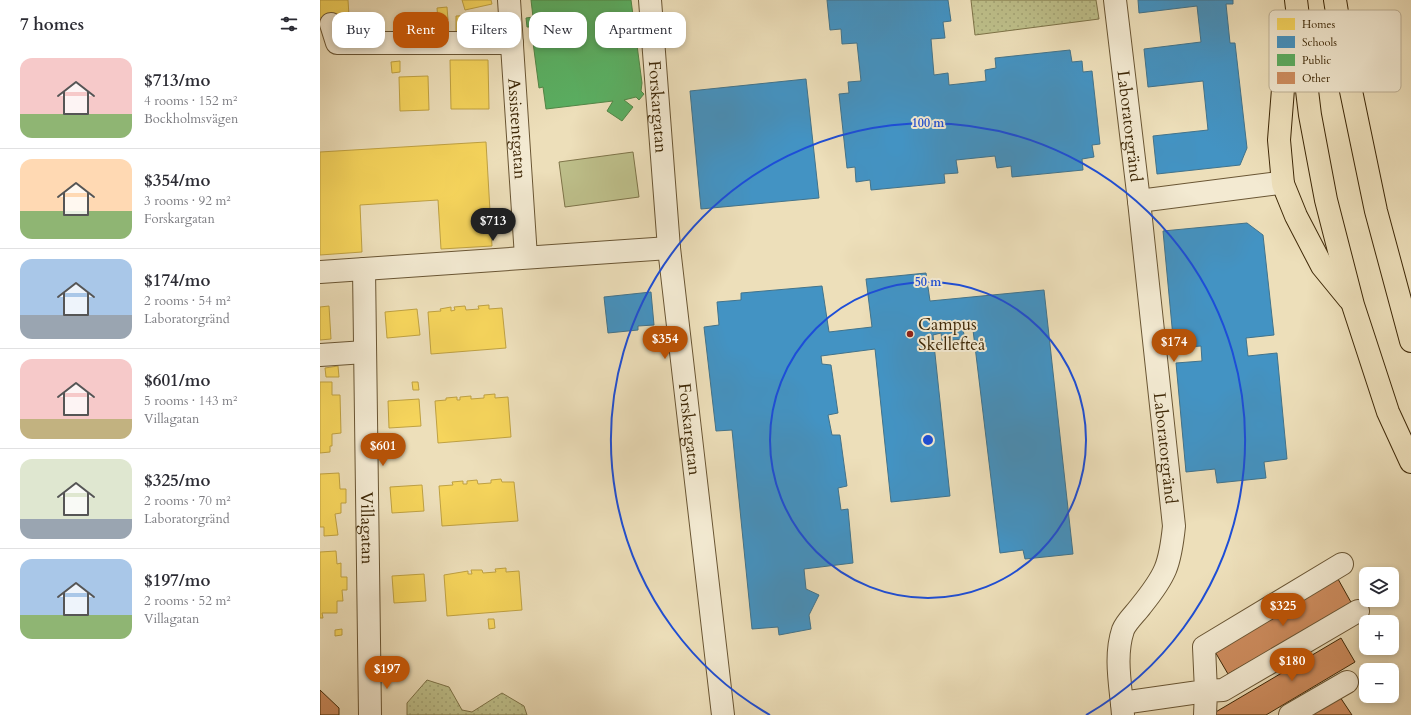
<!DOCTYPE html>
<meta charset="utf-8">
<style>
:root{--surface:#fff;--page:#f7f7f7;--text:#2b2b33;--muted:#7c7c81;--line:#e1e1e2;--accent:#b45309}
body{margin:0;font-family:Cardo,serif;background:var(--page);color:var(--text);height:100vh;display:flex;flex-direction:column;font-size:15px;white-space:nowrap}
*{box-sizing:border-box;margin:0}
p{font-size:13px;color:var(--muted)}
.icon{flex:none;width:22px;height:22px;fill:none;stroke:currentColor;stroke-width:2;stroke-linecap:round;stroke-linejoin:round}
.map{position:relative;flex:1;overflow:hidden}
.side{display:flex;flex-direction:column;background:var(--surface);width:320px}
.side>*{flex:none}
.guide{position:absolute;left:12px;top:12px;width:380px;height:36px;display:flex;gap:8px}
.fabs{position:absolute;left:1039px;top:567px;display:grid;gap:8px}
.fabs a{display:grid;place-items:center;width:40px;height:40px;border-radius:8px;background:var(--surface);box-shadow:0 2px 6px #0003;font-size:20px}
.price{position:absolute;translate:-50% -34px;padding:0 9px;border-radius:14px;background:var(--accent);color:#fff;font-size:13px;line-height:26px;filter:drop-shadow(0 1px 2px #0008)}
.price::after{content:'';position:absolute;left:50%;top:24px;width:12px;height:9px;margin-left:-6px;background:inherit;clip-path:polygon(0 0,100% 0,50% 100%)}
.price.selected{background:#222;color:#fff}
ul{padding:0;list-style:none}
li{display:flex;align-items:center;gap:12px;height:100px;padding:0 20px}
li+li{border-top:1px solid var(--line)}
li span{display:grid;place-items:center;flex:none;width:112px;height:80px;border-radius:12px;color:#555}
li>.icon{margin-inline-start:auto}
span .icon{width:48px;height:48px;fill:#fffc;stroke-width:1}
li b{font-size:17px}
h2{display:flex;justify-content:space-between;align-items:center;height:48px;padding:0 20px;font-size:17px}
.chip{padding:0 14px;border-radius:12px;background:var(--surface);box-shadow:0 2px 6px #0003;font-size:14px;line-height:36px}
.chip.selected{background:var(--accent);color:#fff}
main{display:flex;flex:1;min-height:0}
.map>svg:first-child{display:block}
</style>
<main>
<section class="side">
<h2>7 homes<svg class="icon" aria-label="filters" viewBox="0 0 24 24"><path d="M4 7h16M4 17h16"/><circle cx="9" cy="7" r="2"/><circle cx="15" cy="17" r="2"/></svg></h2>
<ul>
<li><span style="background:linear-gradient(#f6c9c9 70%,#8fb573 0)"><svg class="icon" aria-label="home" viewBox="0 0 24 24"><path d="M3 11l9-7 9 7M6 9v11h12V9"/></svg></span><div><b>$713/mo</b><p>4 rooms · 152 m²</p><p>Bockholmsvägen</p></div></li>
<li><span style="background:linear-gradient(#ffd9b3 65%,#8fb573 0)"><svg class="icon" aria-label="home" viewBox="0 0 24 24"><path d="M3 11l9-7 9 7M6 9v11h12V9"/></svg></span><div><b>$354/mo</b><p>3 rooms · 92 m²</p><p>Forskargatan</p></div></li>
<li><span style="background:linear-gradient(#a9c7e8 70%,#9aa5b1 0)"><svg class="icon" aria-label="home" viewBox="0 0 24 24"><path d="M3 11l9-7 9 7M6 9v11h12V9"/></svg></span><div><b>$174/mo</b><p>2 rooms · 54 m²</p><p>Laboratorgränd</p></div></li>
<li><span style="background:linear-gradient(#f6c9c9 75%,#c2b280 0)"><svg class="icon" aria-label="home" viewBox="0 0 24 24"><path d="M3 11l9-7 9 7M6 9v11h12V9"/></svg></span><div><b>$601/mo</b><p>5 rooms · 143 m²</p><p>Villagatan</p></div></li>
<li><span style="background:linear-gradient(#dfe7d0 75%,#9aa5b1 0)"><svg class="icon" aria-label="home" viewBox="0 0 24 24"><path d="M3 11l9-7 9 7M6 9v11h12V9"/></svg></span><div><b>$325/mo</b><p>2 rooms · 70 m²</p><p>Laboratorgränd</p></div></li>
<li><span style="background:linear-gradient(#a9c7e8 70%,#8fb573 0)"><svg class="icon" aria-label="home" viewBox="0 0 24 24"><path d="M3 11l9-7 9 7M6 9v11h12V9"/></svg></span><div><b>$197/mo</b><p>2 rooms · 52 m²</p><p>Villagatan</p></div></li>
</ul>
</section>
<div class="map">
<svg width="1091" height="715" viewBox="0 0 1091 715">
<defs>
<pattern id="park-dots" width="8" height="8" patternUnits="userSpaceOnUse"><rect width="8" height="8" fill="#bec08b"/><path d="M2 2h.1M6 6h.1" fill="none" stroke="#a4a576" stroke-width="1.8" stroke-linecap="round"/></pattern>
</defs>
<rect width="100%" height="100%" fill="#eddfba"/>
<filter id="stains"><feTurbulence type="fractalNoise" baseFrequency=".005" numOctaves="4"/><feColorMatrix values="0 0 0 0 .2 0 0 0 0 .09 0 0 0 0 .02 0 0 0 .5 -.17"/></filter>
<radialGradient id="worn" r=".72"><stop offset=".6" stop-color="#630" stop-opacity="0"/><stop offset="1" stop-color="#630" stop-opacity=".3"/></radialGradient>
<!-- green -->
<polygon fill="#bec08b" stroke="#7e7449" points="313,152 319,197 245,207 239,162"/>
<!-- park -->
<g fill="url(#park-dots)" stroke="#7e7449">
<polygon points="651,0 776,0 779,19 655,35"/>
<polygon points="107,680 129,687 142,710 152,712 182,693 204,706 207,715 87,715 87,703"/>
</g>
<!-- homes -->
<g fill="#f6d55c" stroke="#bfa142">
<polygon points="0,0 28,0 29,16 0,18"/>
<polygon points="142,0 171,0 172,4 145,10"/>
<polygon points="127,7 128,20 118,21 117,8"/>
<polygon points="164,15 165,36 136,38 136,16"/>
<polygon points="130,60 168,60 169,109 131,109"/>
<polygon points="80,61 80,72 72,73 71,62"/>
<polygon points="108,76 109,110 80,111 79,77"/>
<polygon points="166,142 172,246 121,249 118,200 40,205 42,252 0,255 0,152"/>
<polygon points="169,305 169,309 182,308 186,348 111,354 108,312 121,311 120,309 131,307 131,311 135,310 134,307 145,306 146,310 159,309 158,306"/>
<polygon points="9,306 11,339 0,340 0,307"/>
<polygon points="97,309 100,335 67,338 65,312"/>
<polygon points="18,366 19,377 6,377 5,368"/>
<polygon points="0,382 12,382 12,395 20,395 21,433 12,434 12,446 10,446 10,452 0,453"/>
<polygon points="92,382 98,382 99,390 93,390"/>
<polygon points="175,394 175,398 188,397 191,437 118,443 115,401 126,400 126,398 137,397 137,400 140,400 140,397 151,396 151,399 164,398 164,395"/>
<polygon points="99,399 101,426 69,428 68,401"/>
<polygon points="19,473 20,489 26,489 26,503 21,503 21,513 15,514 18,535 4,536 4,527 0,527 0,474"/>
<polygon points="181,479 182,482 194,482 198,521 122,526 119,486 133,485 132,482 143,481 143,484 147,484 147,481 157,480 158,484 171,483 171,480"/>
<polygon points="102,485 104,511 72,513 70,487"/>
<polygon points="16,551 17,564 21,563 21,577 27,577 27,590 22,590 23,601 17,601 17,613 2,613 3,618 0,618 0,552"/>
<polygon points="186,568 186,572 199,571 202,610 127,616 124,575 148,571 148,574 152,574 151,570 162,570 163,573 176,572 175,569"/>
<polygon points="104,574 106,601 74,603 72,576"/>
<polygon points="168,619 174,619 175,628 169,629"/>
<polygon points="22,629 22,635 15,636 15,630"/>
</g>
<!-- schools -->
<g fill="#4393c3" stroke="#42738b">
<polygon points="507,0 628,0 631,21 623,22 625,38 611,39 614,75 628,73 629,85 666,81 665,70 676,68 675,58 750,50 752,62 762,61 763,72 772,71 780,144 772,145 774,157 762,159 763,170 692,177 691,166 677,168 675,156 636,160 638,173 624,174 625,183 551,190 550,180 536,182 535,167 527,168 519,94 529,93 528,82 541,81 537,43 522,44 521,29 510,30"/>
<polygon points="818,0 913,0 913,4 906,4 910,43 915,43 927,148 920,165 837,174 833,136 888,130 883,81 828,87 824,49 881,42 877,6 819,13"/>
<polygon points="486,79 499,198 381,209 370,91"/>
<polygon points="927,223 943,235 954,335 926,338 928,356 957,353 967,459 944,462 946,478 897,483 895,469 866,472 856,363 882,361 881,346 854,348 843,231"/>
<polygon points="606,273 610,301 724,290 753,554 705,559 703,550 680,553 653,330 643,330 645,339 622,341 621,333 613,335 630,496 571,502 555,349 501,356 502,364 511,365 518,413 508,415 512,435 520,435 527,486 518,488 521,510 528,509 533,563 484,569 486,589 499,595 489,615 491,629 459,635 458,627 432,629 412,430 396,431 384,327 399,325 397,302 421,300 421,293 502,286 509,332 552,327 546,279"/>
<polygon points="331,292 334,325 318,326 318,330 288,333 284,297"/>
</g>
<!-- public -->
<polygon fill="#5aae61" stroke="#528646" points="211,0 311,0 322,83 321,91 324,94 319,100 316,97 304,100 313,107 302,121 287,111 293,101 226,109 223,87 219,88 211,27 207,27 206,18 213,17"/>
<!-- building -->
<g fill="#ce8d5f" stroke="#3e2807">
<polygon points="1018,579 1032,604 908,674 894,650"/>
<polygon points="1021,638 1035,662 946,715 895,715 894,713"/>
<polygon points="0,690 19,708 19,715 0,715"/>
<polygon points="1020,697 1032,715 990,715"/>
</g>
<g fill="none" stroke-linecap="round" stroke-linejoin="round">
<!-- minor casing -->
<g stroke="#6a5634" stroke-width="24">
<g id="minor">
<path id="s1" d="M 189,0 L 206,257"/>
<path id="s2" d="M 330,0 L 349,248 L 403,715"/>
<path id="s3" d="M 795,0 L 819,201 L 854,526 C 850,565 846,575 821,606 C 816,613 806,622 803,630 C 794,657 801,687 803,715"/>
<polyline points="11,24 17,43 192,43"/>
<polyline points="819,201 959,183 963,184"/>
<path id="s4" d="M 44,269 L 50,715"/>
<polyline points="0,272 349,248"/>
<polyline points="0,355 45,352"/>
<polyline points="802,703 886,691 884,647 1022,564"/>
<polyline points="885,715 886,691 903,690 1038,611"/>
<polyline points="970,715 1027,682"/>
</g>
</g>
<!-- highway casing -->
<g stroke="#3e2807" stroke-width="24">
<g id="highway">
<polyline points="976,0 990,115 1006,200 1033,305 1068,412 1091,462"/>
<polyline points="1015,0 1025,62 1056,211 1091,341"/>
<polyline points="975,38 963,89 959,140 963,184 976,216 1002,266 1029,299"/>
</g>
</g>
<!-- minor -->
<use href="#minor" stroke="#f3ead2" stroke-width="22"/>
<!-- highway -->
<use href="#highway" stroke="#eddfba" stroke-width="22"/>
</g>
<!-- distance rings -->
<g fill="none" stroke="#1d4ed8" stroke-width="2">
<circle cx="608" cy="440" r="158"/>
<path d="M450 715A317 317 0 1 1 766 715"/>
</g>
<!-- markers -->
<circle fill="#8f2418" stroke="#f3ead2" stroke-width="1.5" cx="590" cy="334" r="4"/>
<g text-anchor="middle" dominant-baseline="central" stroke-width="4" stroke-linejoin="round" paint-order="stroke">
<!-- street labels -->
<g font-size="17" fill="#3e2807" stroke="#f3ead2">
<text stroke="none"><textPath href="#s2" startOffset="107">Forskargatan</textPath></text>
<text stroke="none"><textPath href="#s3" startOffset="127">Laboratorgränd</textPath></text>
<text stroke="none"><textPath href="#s1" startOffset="129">Assistentgatan</textPath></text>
<text stroke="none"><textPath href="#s2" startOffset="431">Forskargatan</textPath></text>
<text stroke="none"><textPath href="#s3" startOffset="451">Laboratorgränd</textPath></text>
<text stroke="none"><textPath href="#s4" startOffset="259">Villagatan</textPath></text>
</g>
<!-- poi labels -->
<g font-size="17" fill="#3e2807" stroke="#f3ead2" text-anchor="start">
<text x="598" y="324">Campus<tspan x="598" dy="20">Skellefteå</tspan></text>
</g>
</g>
<!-- legend -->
<rect x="949" y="10" width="132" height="82" rx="6" fill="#f3ead2" stroke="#bdb095" stroke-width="1"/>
<rect x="957" y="18" width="18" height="12" fill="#f6d55c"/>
<rect x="957" y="36" width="18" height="12" fill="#4393c3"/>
<rect x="957" y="54" width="18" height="12" fill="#5aae61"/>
<rect x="957" y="72" width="18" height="12" fill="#ce8d5f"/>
<g font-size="11" fill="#3e2807">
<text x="982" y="28">Homes</text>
<text x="982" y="46">Schools</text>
<text x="982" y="64">Public</text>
<text x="982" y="82">Other</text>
</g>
<circle cx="608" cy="440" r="6" fill="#1d4ed8" stroke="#f3ead2" stroke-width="2"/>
<g font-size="12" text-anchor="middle" font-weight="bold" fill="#1d4ed8" stroke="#f3ead2" stroke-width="4" stroke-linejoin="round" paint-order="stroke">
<text x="608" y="127">100 m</text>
<text x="608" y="286">50 m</text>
</g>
<rect width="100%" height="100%" filter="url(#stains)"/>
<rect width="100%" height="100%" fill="url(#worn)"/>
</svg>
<div class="fabs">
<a><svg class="icon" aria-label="layers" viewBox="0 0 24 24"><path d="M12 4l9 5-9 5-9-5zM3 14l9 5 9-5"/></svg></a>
<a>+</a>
<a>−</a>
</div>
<b class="price selected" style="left:173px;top:242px">$713</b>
<b class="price" style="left:345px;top:360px">$354</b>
<b class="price" style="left:854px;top:363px">$174</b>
<b class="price" style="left:63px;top:467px">$601</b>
<b class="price" style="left:963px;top:627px">$325</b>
<b class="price" style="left:972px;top:682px">$180</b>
<b class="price" style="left:67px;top:690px">$197</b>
<div class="guide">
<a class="chip">Buy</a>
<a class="chip selected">Rent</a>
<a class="chip">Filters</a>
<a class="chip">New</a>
<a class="chip">Apartment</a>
</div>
</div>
</main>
